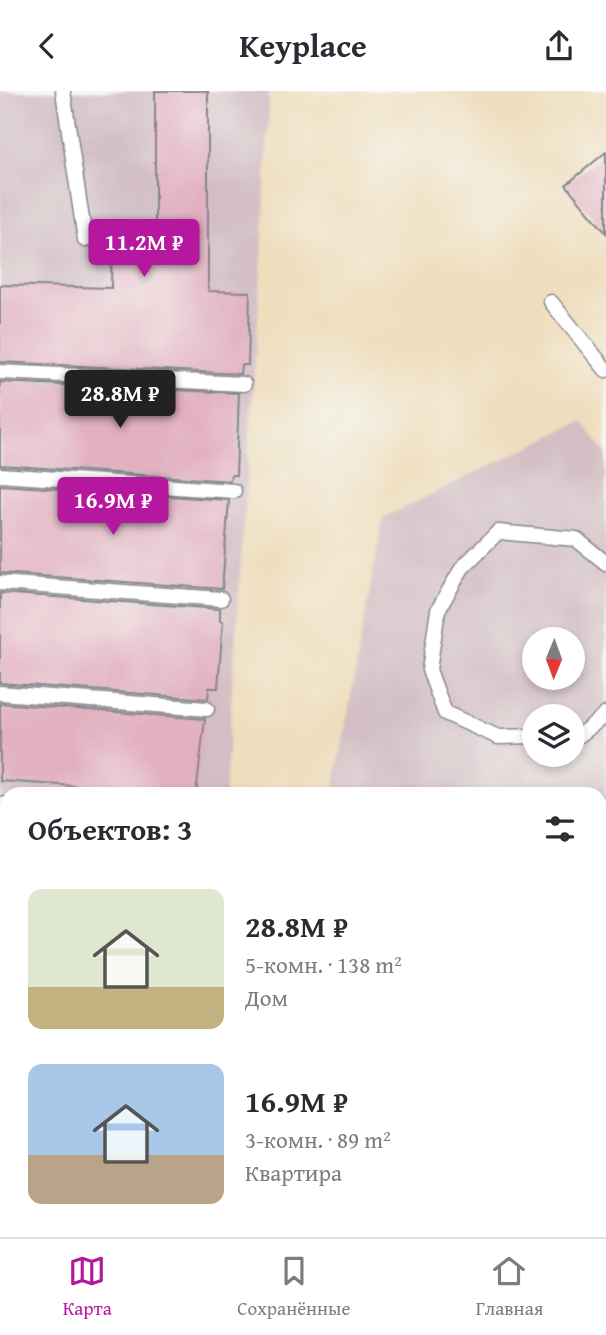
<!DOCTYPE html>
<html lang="ru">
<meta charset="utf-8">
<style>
:root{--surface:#fff;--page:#f7f7f7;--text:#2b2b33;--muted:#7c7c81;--line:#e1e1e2;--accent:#b5179e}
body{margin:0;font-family:"Gentium Book Plus",serif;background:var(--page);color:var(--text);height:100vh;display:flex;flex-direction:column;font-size:26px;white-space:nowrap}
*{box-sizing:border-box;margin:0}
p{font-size:23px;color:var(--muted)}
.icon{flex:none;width:38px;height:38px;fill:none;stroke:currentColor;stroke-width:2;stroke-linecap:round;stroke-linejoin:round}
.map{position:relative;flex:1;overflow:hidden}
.side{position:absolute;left:0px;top:696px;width:607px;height:450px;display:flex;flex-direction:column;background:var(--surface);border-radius:21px 21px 0 0;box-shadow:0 4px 10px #0003}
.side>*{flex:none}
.needle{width:46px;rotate:181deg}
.buttons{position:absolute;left:522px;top:536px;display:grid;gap:14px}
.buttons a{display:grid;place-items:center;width:63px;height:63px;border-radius:50%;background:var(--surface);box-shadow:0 4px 10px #0003;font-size:35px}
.price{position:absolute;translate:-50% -60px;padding:0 16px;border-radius:7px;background:var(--accent);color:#fff;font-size:23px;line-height:46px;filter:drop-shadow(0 2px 4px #0008)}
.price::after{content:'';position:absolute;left:50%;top:42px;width:21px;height:16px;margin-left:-10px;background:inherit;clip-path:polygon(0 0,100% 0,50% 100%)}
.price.selected{background:#222;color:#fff}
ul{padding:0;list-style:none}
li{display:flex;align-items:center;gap:21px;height:175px;padding:0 28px}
li span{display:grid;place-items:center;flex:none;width:196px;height:140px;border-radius:14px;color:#555}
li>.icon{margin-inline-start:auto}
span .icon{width:84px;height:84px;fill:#fffc;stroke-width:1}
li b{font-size:30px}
h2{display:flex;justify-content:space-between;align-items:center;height:84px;padding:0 28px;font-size:30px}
header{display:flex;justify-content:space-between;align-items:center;height:91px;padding:0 28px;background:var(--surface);font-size:32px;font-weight:700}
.tab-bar{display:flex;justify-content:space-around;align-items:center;height:98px;border-top:2px solid var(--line);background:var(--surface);font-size:19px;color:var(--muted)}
.tab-bar a{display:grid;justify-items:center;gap:4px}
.tab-bar .selected{color:var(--accent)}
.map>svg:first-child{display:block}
</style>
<header><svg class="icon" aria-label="back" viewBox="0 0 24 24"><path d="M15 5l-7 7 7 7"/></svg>Keyplace<svg class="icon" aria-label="share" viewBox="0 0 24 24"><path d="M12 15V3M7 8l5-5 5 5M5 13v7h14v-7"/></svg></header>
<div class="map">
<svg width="606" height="1146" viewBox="0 0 606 1146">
<rect width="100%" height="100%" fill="#f6f6f2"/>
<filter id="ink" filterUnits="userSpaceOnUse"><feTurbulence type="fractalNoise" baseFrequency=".0143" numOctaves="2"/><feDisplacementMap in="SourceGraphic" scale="14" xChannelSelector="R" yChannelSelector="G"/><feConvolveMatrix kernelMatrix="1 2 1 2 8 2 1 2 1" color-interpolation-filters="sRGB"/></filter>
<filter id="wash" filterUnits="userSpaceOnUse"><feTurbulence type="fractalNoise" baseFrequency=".00686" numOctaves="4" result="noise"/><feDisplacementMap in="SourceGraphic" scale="28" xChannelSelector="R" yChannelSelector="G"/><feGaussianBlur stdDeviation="1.57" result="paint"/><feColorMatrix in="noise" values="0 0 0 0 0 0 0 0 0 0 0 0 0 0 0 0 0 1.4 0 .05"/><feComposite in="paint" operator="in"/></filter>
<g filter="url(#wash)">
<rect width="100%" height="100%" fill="#efdebd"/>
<!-- built -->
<polygon fill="#f7d0cc" points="606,944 606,1146 436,1146 439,1139 600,1139 600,949"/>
<!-- industrial -->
<g fill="#d2bec3" fill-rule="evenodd">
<polygon points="0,0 269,0 269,21 262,168 225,703 7,704 7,1012 0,1005"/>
<path d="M 582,330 L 606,362 L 606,722 L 600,726 L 600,704 L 333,704 L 383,427 ZM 534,548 L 572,548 L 572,586 L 534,586 ZM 534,625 L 572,625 L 572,663 L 534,663 Z"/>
<polygon points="139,1139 277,1139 278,1146 146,1146"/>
</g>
<!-- green -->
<polygon fill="#7cd296" stroke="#4c807a" stroke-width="2" points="0,993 7,999 7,1139 166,1139 174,1146 0,1146"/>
<g id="blocks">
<!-- building -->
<g fill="#e2b0c0">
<polygon points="155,0 208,0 208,200 250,201 248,274 241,274 240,283 0,271 0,194 111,197 112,147 155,148"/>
<polygon points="606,61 606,142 566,94"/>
<polygon points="0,291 239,302 236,384 231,384 230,390 0,374"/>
<polygon points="0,394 229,409 222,498 0,482"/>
<polygon points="0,502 220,518 220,530 223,530 218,597 209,597 208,608 0,592"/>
<polygon points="0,612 205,628 196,703 0,690"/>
</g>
</g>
</g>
<g filter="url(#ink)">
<use href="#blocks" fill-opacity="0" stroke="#85868e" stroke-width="2"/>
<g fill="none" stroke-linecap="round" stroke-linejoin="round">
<!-- service casing -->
<g stroke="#85868e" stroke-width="17">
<g id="service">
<polyline points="63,0 85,149"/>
<polyline points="551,211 606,279"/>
<polyline points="0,281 244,293"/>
<polyline points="0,384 234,400"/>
<polyline points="0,492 221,508"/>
<polyline points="0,602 207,618"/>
<polyline points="572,644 580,644 606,623"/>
<polyline points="534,645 498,646 445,622 429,579 438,519 462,477 498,441 576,448 606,472"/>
<polyline points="0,713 7,714"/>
<polyline points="0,835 7,836"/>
<polyline points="600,874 606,869"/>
<polyline points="0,918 7,924"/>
<polyline points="289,1139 290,1146"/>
<polyline points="397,1146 398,1139"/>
</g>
</g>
<!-- path -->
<polyline stroke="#85868e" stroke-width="4.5" stroke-dasharray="2 5" stroke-linecap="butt" points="162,1146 172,1139"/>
<!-- service -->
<use href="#service" stroke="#fff" stroke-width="14"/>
</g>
</g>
</svg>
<div class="buttons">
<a><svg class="needle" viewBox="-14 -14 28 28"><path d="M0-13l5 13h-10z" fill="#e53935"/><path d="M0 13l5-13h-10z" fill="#7c7c81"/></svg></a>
<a><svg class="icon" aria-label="layers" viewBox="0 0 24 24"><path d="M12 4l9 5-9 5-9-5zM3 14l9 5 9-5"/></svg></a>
</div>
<b class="price" style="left:144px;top:188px">11.2M ₽</b>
<b class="price selected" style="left:120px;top:339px">28.8M ₽</b>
<b class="price" style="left:113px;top:446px">16.9M ₽</b>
<section class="side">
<h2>Объектов: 3<svg class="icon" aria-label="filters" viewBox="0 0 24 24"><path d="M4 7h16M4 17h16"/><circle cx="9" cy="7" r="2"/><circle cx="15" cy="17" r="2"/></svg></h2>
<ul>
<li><span style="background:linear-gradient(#dfe7d0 70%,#c2b280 0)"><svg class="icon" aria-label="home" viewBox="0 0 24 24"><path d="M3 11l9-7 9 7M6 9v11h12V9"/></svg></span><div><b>28.8M ₽</b><p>5-комн. · 138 m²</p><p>Дом</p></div></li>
<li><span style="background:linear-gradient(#a9c7e8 65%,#b9a48a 0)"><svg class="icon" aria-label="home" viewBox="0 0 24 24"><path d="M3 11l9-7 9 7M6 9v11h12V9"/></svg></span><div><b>16.9M ₽</b><p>3-комн. · 89 m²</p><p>Квартира</p></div></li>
</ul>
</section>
</div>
<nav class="tab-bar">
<a class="selected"><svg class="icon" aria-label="map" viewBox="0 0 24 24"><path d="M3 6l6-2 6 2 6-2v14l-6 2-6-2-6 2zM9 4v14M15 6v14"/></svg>Карта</a>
<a><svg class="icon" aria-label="saved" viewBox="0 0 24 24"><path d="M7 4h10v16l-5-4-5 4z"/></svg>Сохранённые</a>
<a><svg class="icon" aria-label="home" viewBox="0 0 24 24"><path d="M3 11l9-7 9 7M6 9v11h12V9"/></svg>Главная</a>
</nav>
